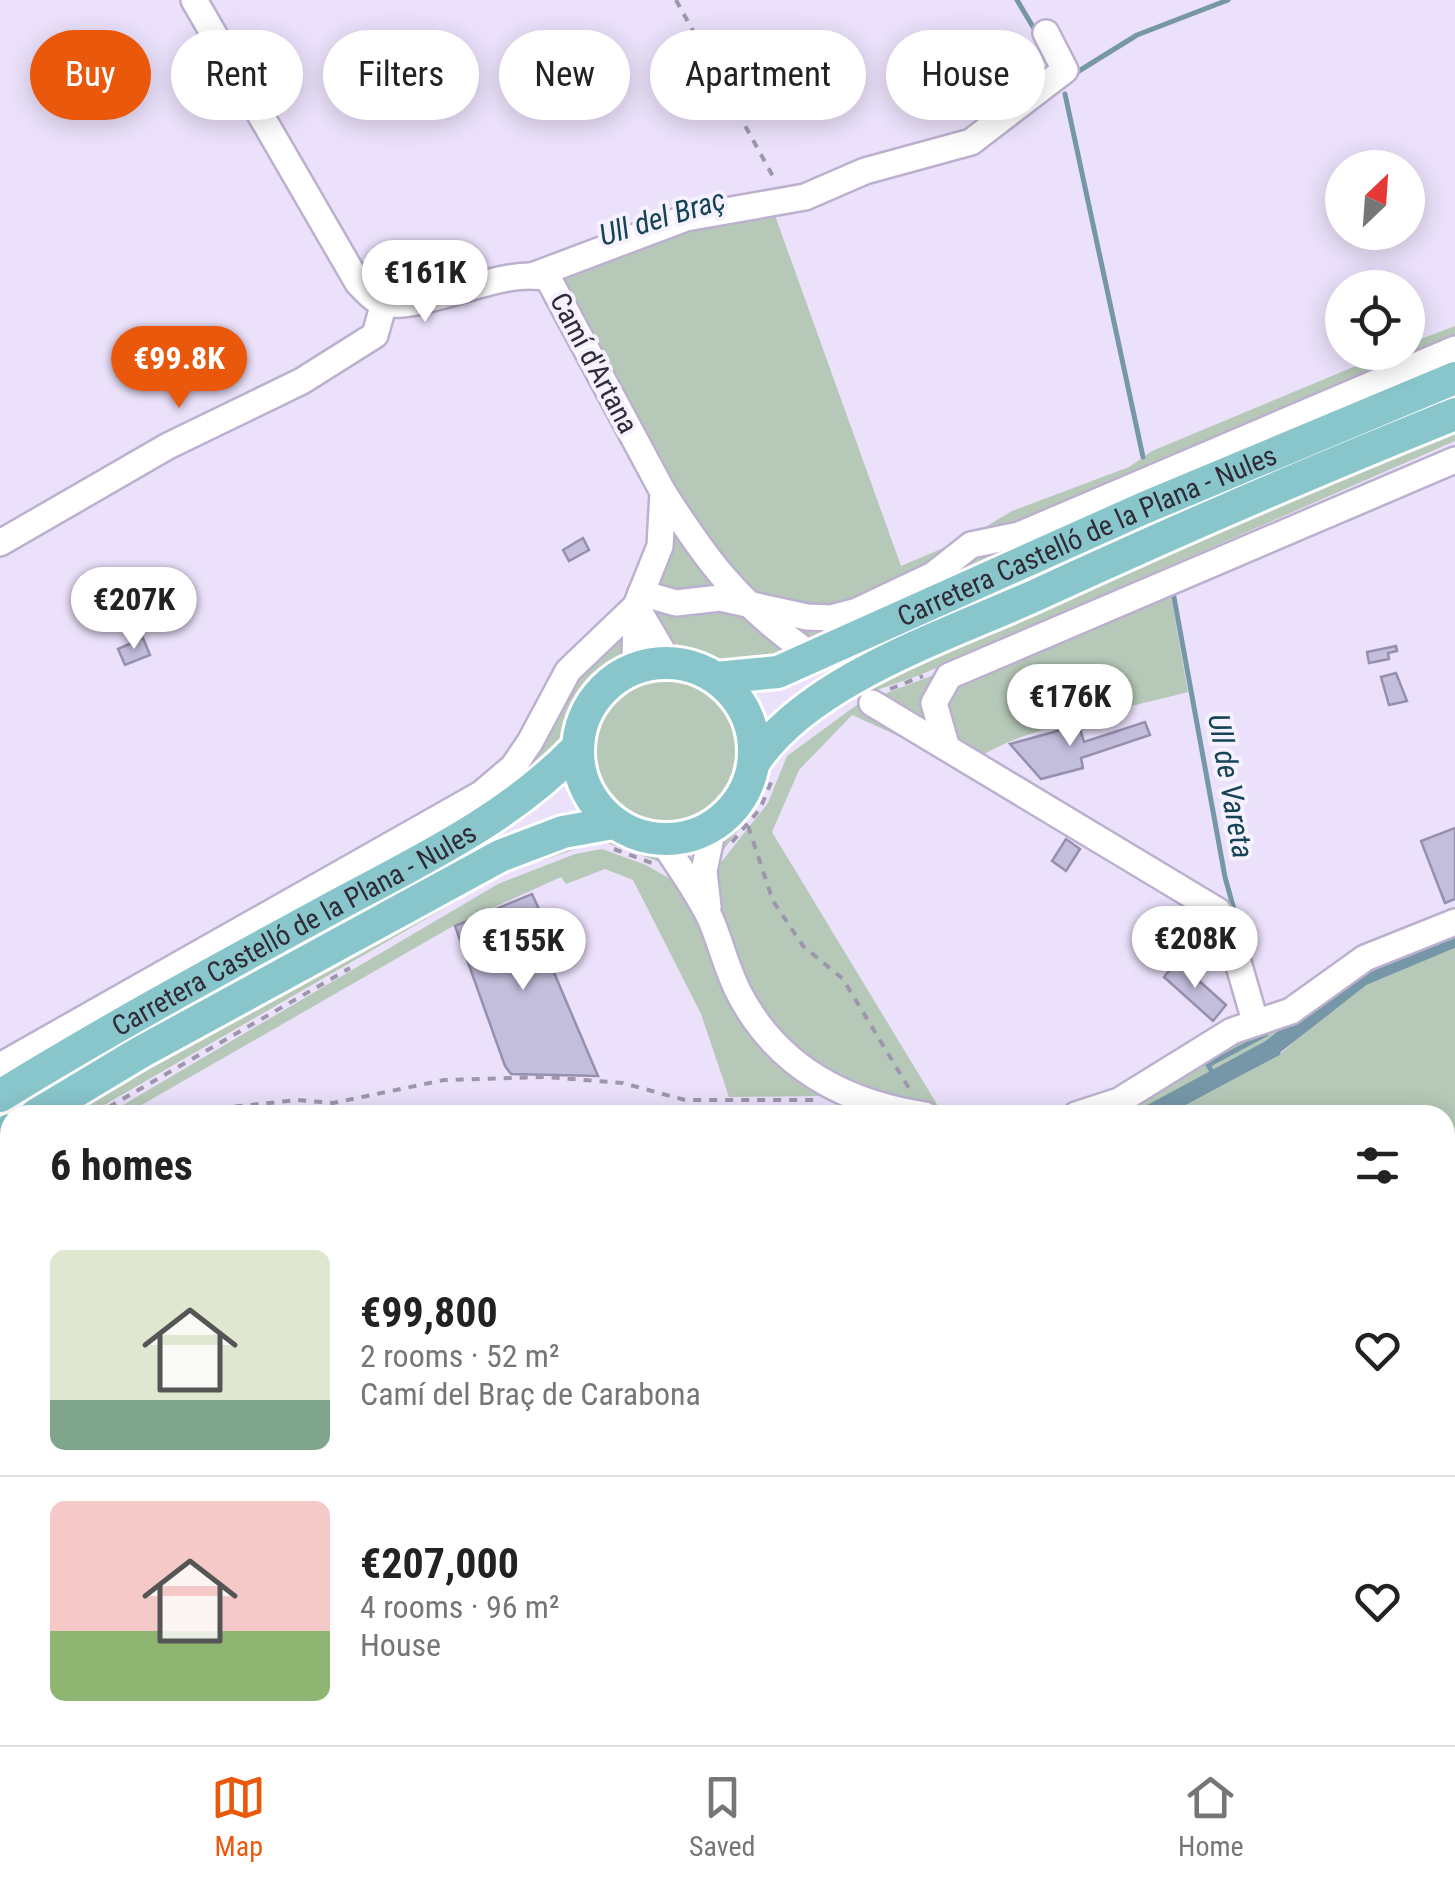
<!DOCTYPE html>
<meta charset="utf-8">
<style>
:root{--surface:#fff;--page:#f6f6f6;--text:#222;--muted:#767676;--line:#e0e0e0;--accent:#ea580c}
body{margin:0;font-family:"Roboto Condensed",sans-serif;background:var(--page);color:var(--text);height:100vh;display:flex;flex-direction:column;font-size:38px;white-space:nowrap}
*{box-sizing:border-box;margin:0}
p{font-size:32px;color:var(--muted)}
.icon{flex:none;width:55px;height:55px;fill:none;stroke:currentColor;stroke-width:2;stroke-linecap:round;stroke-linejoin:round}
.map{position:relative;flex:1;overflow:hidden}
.drawer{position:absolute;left:0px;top:1105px;width:1455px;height:640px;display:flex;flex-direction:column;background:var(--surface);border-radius:30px 30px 0 0;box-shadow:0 5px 25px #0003}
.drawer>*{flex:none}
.guide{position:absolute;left:30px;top:30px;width:1395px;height:90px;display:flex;gap:20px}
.needle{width:65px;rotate:25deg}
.buttons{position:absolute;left:1325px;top:150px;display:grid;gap:20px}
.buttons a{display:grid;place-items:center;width:100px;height:100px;border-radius:50%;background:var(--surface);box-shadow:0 5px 25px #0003;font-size:50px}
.price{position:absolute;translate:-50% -85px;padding:0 22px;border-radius:35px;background:#fff;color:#222;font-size:32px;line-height:65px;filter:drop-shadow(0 2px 5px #0008)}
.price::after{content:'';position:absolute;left:50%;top:60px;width:30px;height:22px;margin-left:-15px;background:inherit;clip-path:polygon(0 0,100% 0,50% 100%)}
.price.on{background:var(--accent);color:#fff}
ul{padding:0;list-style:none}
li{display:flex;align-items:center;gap:30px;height:250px;padding:0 50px}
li+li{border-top:2px solid var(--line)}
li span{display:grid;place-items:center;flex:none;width:280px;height:200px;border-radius:15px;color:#555}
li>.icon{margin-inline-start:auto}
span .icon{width:120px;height:120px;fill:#fffc;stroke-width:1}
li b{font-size:42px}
h2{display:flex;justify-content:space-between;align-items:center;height:120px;padding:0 50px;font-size:42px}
.tag{padding:0 35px;border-radius:45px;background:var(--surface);box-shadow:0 5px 25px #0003;font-size:35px;line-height:90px}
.tag.on{background:var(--accent);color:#fff}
.tabs{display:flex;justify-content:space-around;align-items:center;height:140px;border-top:2px solid var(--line);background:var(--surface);font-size:28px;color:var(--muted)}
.tabs a{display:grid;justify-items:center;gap:5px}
.tabs .on{color:var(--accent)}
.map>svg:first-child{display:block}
</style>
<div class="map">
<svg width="1455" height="1745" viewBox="0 0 1455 1745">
<rect width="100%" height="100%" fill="#ebe1fb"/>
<!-- green -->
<g fill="#b6c9b8">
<polygon points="773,210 901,566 967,538 1012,511 1129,467 1152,451 1387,353 1408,352 1408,344 1455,326 1455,368 794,655 717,666 672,651 646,616 668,510 717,570 549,273 690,221"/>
<polygon points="1455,425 1455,441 920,675 857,697 801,733 778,755 758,803 716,860 721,837 746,812 767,762 844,695"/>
<path d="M 1169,585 L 1188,692 C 1133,707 1004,730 967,767 L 852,715 L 799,770 L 772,832 L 938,1106 C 800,1091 735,1005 711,875 L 768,803 L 787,756 L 858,704 Z"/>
<polygon points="630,616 631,656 600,677 587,693 555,758 482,797 559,692"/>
<circle cx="666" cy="752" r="76"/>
<polygon points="609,836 655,851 671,874 657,861 601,841 509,871 87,1115 53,1115 510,862"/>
<polygon points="602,849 646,865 679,884 784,1067 821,1096 729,1097 701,1014 633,880 605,869 566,884 561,877 455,925 124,1115 106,1115 498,884 575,854"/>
<polygon points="1455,943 1455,1745 822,1745 819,1735 1445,1735 1445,1115 1163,1115 1281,1053 1358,987"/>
<polygon points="1298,1021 1271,1041 1135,1115 1112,1115 1215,1050"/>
<polygon points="10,1725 10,1735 325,1735 331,1745 0,1745 0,1731"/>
</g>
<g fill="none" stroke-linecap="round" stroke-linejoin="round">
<!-- stream -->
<g stroke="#7697a7" stroke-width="5">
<polyline points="1017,0 1036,32"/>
<polyline points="1074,74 1137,35 1228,0"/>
<polyline points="1065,94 1143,457"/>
<polyline points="1173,592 1225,877 1238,924"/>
<polyline points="1216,1078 1208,1065 1266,1034"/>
<polyline points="1160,1115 1278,1053 1276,1044"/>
<polyline points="0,1729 10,1724"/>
<polyline points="326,1735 332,1745"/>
<polyline points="1215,1735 1216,1745"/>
</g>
<!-- canal -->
<g stroke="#7697a7" stroke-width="18">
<polyline points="1148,1115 1270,1049 1362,977 1455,938"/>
<polyline points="0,1721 10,1716"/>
</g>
</g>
<!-- building -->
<g fill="#c4bedd" stroke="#9690af" stroke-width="2.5">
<polygon points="583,538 589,550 569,561 563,550"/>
<polygon points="143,638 150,655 125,665 118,649"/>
<polygon points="1396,646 1397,651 1388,653 1389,659 1369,663 1367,652"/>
<polygon points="1396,673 1407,701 1389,705 1381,677"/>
<polygon points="1145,722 1150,735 1081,758 1083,768 1041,779 1010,744 1079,725 1084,742"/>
<polygon points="1455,828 1455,899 1445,903 1421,841"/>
<polygon points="1066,839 1080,849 1066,871 1052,861"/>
<polygon points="532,894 548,929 538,935 598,1076 511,1074 505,1066 455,926"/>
<polygon points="1201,927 1215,949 1204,956 1189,934"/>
<polygon points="1177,961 1226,1005 1213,1021 1164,977"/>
</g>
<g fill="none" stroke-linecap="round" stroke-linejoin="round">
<!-- minor casing -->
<g stroke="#bcb0cf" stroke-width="30">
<g id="minor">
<path d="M 194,0 L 358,283 C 365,290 373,300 383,303 C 421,313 500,266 548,278 L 663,492 L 660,546 L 636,606 L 635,667"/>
<polyline points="532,276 686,218 805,197 865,171 971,142 1065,70 1046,33"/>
<path d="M 663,492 C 705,558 735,599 799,646"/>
<polyline points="0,543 168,446 302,381 375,335 384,303"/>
<polyline points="641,593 676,603 720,598 807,617 831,618 857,611 933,575 971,545 1019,535 1455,349"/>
<polyline points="636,606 669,662"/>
<polyline points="872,703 1218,911 1229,931 1255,1021"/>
<polyline points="946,745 934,703 949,676 1455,460"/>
<path d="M 662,840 C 678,866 698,892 711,920 C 721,944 727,970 739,993 C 777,1067 846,1103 925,1115"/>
<polyline points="708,907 704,871 713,828"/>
<polyline points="0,1066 481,794 513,767 530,742 568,671 636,606"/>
<polyline points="1076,1115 1119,1101 1232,1031 1291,1011 1365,958 1455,922"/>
<polyline points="0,1183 10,1177"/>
</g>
</g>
<!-- major casing -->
<g stroke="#fff" stroke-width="38">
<g id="major">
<circle cx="666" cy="751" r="88"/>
<path id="s1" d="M 716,678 L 778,672 L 1144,508 L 1455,378"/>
<path d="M 755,761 C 809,680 947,635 1034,596 C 1173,532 1313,471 1455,414"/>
<path id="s2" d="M 0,1096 C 104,1032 210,974 317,916 C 408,866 504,824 577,748"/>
<polyline points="36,1115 141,1052 500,856 563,832 613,823"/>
<polyline points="0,1136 10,1130"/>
</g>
</g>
<!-- path -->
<g stroke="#9e96ab" stroke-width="4" stroke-dasharray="8 8" stroke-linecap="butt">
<polyline points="676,0 775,180"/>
<polyline points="890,689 923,676"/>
<polyline points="748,826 773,901 803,946 843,979 910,1090"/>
<polyline points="732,842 760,809 772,780"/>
<polyline points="614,849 652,863"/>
<polyline points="95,1115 350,968"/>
<polyline points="155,1115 297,1100 333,1103 444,1080 546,1077 623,1083 685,1100 814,1100"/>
<polyline points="1048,1735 1049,1745"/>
<polyline points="432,1745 446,1735"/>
</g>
<!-- minor -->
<use href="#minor" stroke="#fff" stroke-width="25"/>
<!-- major -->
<use href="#major" stroke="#88c6cc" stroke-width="32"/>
</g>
<g text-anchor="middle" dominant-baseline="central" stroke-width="8" stroke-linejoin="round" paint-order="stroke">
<!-- street labels -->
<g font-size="28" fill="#302b37" stroke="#f6f1fe">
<text transform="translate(594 363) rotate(62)">Camí d'Artana</text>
<text stroke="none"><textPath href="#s1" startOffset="400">Carretera Castelló de la Plana - Nules</textPath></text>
<text stroke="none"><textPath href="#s2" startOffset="338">Carretera Castelló de la Plana - Nules</textPath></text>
</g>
<!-- water labels -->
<g font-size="30" font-style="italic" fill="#154356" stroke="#f6f1fe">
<text transform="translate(662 217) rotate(-17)">Ull del Braç</text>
<text transform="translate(1231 786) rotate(80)">Ull de Vareta</text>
</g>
</g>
</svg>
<div class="buttons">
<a><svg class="needle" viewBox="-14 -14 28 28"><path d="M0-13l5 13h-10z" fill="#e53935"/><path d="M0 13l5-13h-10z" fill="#767676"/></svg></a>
<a><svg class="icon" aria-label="locate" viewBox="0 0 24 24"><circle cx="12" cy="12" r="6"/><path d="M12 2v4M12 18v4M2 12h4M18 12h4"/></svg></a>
</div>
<b class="price" style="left:425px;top:325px">€161K</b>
<b class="price on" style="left:179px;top:411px">€99.8K</b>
<b class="price" style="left:134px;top:652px">€207K</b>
<b class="price" style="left:1070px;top:749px">€176K</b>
<b class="price" style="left:1195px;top:991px">€208K</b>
<b class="price" style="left:523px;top:993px">€155K</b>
<div class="guide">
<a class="tag on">Buy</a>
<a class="tag">Rent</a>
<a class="tag">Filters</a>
<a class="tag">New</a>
<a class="tag">Apartment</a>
<a class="tag">House</a>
</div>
<section class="drawer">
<h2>6 homes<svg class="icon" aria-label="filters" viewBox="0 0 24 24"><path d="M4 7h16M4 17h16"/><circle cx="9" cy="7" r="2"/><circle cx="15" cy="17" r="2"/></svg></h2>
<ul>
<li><span style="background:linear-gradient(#dfe7d0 75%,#7fa58c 0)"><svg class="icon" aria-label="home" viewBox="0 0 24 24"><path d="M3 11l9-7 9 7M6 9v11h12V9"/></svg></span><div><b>€99,800</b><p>2 rooms · 52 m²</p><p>Camí del Braç de Carabona</p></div><svg class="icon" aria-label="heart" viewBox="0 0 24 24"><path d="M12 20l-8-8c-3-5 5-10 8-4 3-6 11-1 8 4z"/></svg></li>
<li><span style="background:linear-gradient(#f6c9c9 65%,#8fb573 0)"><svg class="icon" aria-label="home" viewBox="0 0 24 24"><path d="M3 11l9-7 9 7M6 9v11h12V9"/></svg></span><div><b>€207,000</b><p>4 rooms · 96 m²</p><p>House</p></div><svg class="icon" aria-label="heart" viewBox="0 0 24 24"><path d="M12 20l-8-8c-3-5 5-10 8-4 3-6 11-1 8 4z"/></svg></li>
</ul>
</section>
</div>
<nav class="tabs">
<a class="on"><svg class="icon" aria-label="map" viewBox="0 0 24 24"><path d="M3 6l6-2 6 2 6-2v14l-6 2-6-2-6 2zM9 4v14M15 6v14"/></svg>Map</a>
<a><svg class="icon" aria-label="saved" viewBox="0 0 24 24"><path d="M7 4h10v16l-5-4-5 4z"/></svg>Saved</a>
<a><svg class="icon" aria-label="home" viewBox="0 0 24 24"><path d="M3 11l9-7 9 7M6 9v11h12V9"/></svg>Home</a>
</nav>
